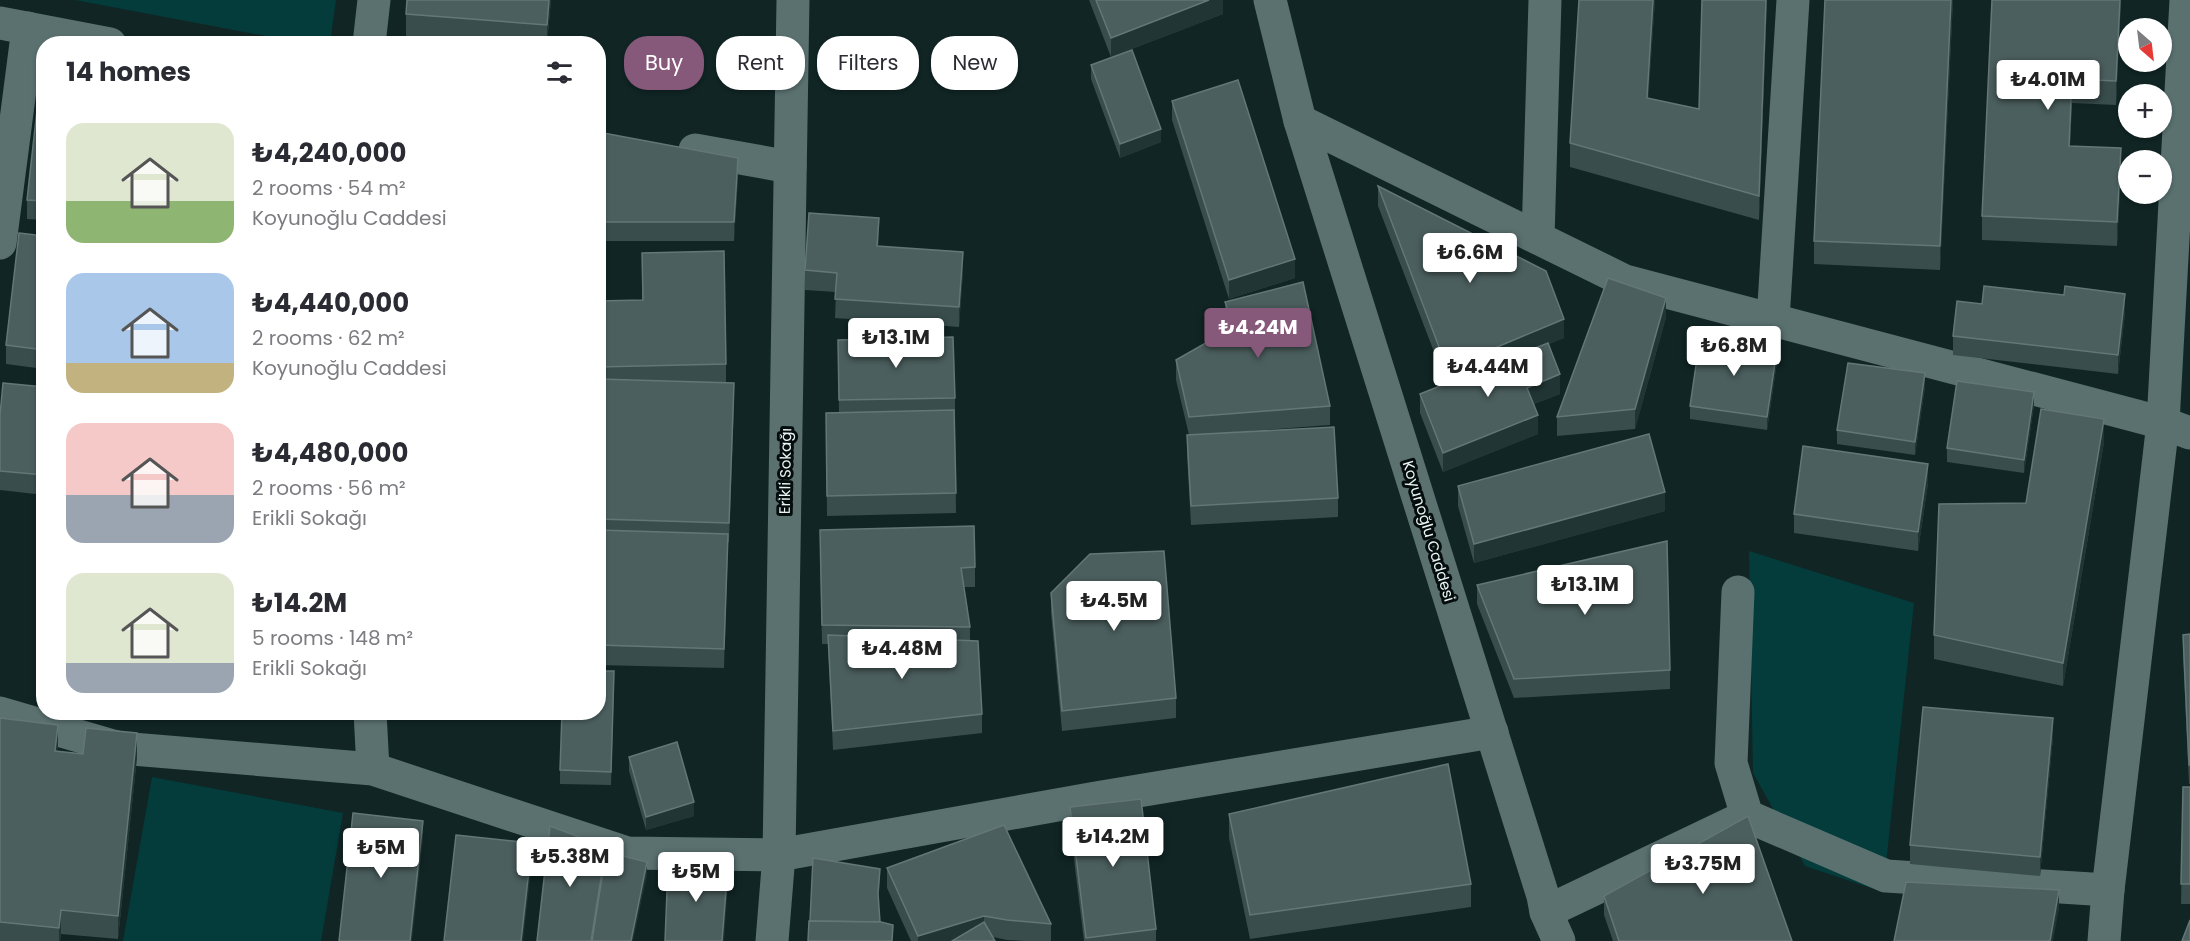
<!DOCTYPE html>
<meta charset="utf-8">
<style>
:root{--surface:#fff;--page:#f2f2f3;--text:#2b2b33;--muted:#7c7c81;--accent:#86587a}
body{margin:0;font-family:Poppins,sans-serif;background:var(--page);color:var(--text);height:100vh;display:flex;flex-direction:column;font-size:22px;white-space:nowrap}
*{box-sizing:border-box;margin:0}
p{font-size:20px;color:var(--muted)}
.icon{flex:none;width:33px;height:33px;fill:none;stroke:currentColor;stroke-width:2;stroke-linecap:round;stroke-linejoin:round}
.map{position:relative;flex:1;overflow:hidden}
.side{position:absolute;left:36px;top:36px;width:570px;height:684px;display:flex;flex-direction:column;background:var(--surface);border-radius:24px;box-shadow:0 2px 4px #0004}
.side>*{flex:none}
.guide{position:absolute;left:624px;top:36px;width:570px;height:54px;display:flex;gap:12px}
.needle{width:39px;rotate:152deg}
.controls{position:absolute;left:2118px;top:18px;display:grid;gap:12px}
.controls a{display:grid;place-items:center;width:54px;height:54px;border-radius:50%;background:var(--surface);box-shadow:0 2px 4px #0004;font-size:30px}
.price{position:absolute;translate:-50% -51px;padding:0 14px;border-radius:6px;background:#fff;color:#222;font-size:20px;line-height:39px;filter:drop-shadow(0 2px 3px #0008)}
.price::after{content:'';position:absolute;left:50%;top:36px;width:18px;height:14px;margin-left:-9px;background:inherit;clip-path:polygon(0 0,100% 0,50% 100%)}
.price.selected{background:var(--accent);color:#fff}
ul{padding:0;list-style:none}
li{display:flex;align-items:center;gap:18px;height:150px;padding:0 30px}
li span{display:grid;place-items:center;flex:none;width:168px;height:120px;border-radius:18px;color:#555}
li>.icon{margin-inline-start:auto}
span .icon{width:72px;height:72px;fill:#fffc;stroke-width:1}
li b{font-size:26px}
h2{display:flex;justify-content:space-between;align-items:center;height:72px;padding:0 30px;font-size:26px}
.tag{padding:0 21px;border-radius:24px;background:var(--surface);box-shadow:0 2px 4px #0004;font-size:21px;line-height:54px}
.tag.selected{background:var(--accent);color:#fff}
.map>svg:first-child{display:block}
</style>
<div class="map">
<svg width="2190" height="941" viewBox="0 0 2190 941">
<rect width="100%" height="100%" fill="#102524"/>
<!-- green -->
<g fill="#033c3b">
<polygon points="75,0 336,0 330,43 308,44"/>
<polygon points="1749,551 1914,603 1883,892 1805,866 1753,773"/>
<polygon points="152,777 343,813 321,941 123,941"/>
</g>
<g fill="none" stroke-linecap="round" stroke-linejoin="round">
<!-- minor -->
<g stroke="#5a7170" stroke-width="33">
<polyline points="1270,0 1300,121 1543,896 1546,912 1559,941"/>
<polyline points="0,23 110,44"/>
<polyline points="369,44 374,0"/>
<polyline points="1300,121 1625,281 2163,423 2190,433"/>
<polyline points="695,150 790,167"/>
<polyline points="1538,238 1545,0"/>
<polyline points="0,243 28,28"/>
<polyline points="1773,320 1793,0"/>
<polyline points="1738,592 1731,763 1747,816 1886,876 2108,890"/>
<polyline points="370,712 373,769"/>
<polyline points="0,713 120,748 373,769 627,853 779,855 1096,798 1492,732"/>
<polyline points="1546,912 1747,816"/>
<polyline points="772,941 779,855 793,0"/>
<polyline points="2104,941 2108,890 2163,423 2186,0"/>
</g>
</g>
<!-- wall -->
<g fill="#384d4c">
<polygon points="551,0 547,44 479,44 406,38 406,14"/>
<polygon points="1089,0 1223,0 1223,14 1111,57"/>
<polygon points="1579,0 1655,0 1648,98 1699,109 1702,0 1767,0 1759,220 1570,167 1570,143"/>
<polygon points="1825,0 1953,0 1940,270 1814,264 1814,241"/>
<polygon points="2121,0 2116,105 2072,103 2070,146 2121,172 2117,246 1982,240 1982,216"/>
<polygon points="1091,65 1161,142 1120,158 1091,79"/>
<polygon points="44,74 44,220 27,219 27,200"/>
<polygon points="1172,101 1295,278 1229,299 1172,120"/>
<polygon points="598,132 738,177 734,241 598,241"/>
<polygon points="1378,186 1564,338 1548,344 1560,394 1534,404 1538,434 1443,472 1420,413 1420,394 1446,383 1378,206"/>
<polygon points="44,236 44,369 6,364 6,345"/>
<polygon points="879,237 878,246 963,271 959,327 835,318 836,292 805,290 805,270"/>
<polygon points="642,253 726,364 726,383 734,402 729,542 728,542 724,668 598,665 598,301 642,300"/>
<polygon points="1225,302 1330,406 1330,425 1236,432 1338,498 1338,517 1191,525 1187,454 1187,435 1189,435 1176,380 1176,360 1228,330 1225,321"/>
<polygon points="1982,304 2125,313 2118,374 1953,355 1953,336"/>
<polygon points="1666,317 1635,429 1557,436 1557,417"/>
<polygon points="838,340 955,398 956,513 827,516 826,413 839,413"/>
<polygon points="1777,362 1767,430 1690,419 1690,406"/>
<polygon points="44,387 44,495 0,490 0,415"/>
<polygon points="1925,387 1915,455 1837,444 1837,430"/>
<polygon points="2034,405 2024,473 1947,462 1947,448"/>
<polygon points="2104,442 2063,686 1934,659 1934,635 2026,503"/>
<polygon points="1928,483 1918,551 1794,533 1794,514"/>
<polygon points="1458,486 1665,511 1474,563 1458,506"/>
<polygon points="820,549 975,567 975,587 964,587 970,627 970,641 982,714 982,733 833,750 828,644 822,644"/>
<polygon points="1477,585 1670,670 1670,689 1514,698 1477,604"/>
<polygon points="1051,593 1176,698 1176,718 1062,731 1051,613"/>
<polygon points="2190,634 2190,784 2189,784 2183,654 2183,635"/>
<polygon points="614,685 611,785 560,784 560,770"/>
<polygon points="0,718 58,751 83,754 137,757 118,939 61,934 60,941 0,941"/>
<polygon points="2053,737 2040,876 1910,864 1910,845"/>
<polygon points="629,757 694,816 646,830 629,771"/>
<polygon points="2183,787 2190,787 2190,904 2181,904"/>
<polygon points="1070,807 1156,929 1156,941 1084,941 1070,827"/>
<polygon points="1229,814 1471,884 1471,907 1250,939 1229,838"/>
<polygon points="887,868 1051,924 1051,941 1026,941 1007,940 993,937 995,941 911,941 887,888"/>
<polygon points="1604,896 1792,941 1613,941 1604,915"/>
</g>
<!-- shaded-wall -->
<g fill="#203534">
<polygon points="549,0 551,0 547,44 547,25"/>
<polygon points="1209,0 1223,0 1223,14 1111,57 1111,38"/>
<polygon points="1653,0 1655,0 1647,122 1647,98"/>
<polygon points="1766,0 1767,0 1759,220 1759,196"/>
<polygon points="1951,0 1953,0 1940,270 1940,246"/>
<polygon points="2120,0 2121,0 2116,105 2116,81"/>
<polygon points="2072,79 2072,103 2069,170 2069,146"/>
<polygon points="1161,129 1161,142 1120,158 1120,144"/>
<polygon points="2121,148 2121,172 2117,246 2117,222"/>
<polygon points="738,158 738,177 734,241 734,222"/>
<polygon points="879,218 879,237 877,265 877,246"/>
<polygon points="963,252 963,271 959,327 959,307"/>
<polygon points="1295,259 1295,278 1229,299 1229,280"/>
<polygon points="2125,294 2125,313 2118,374 2118,355"/>
<polygon points="1666,298 1666,317 1635,429 1635,409"/>
<polygon points="1564,319 1564,338 1447,388 1447,368"/>
<polygon points="1777,349 1777,362 1767,430 1767,417"/>
<polygon points="1925,373 1925,387 1915,455 1915,442"/>
<polygon points="1560,374 1560,394 1527,407 1527,388"/>
<polygon points="734,383 734,402 729,542 729,523"/>
<polygon points="2034,392 2034,405 2024,473 2024,460"/>
<polygon points="1538,415 1538,434 1443,472 1443,453"/>
<polygon points="2104,419 2104,442 2063,686 2063,663"/>
<polygon points="1928,464 1928,483 1918,551 1918,532"/>
<polygon points="1665,492 1665,511 1474,563 1474,544"/>
<polygon points="728,534 728,553 724,668 724,649"/>
<polygon points="2053,718 2053,737 2040,876 2040,857"/>
<polygon points="58,725 58,748 55,775 55,751"/>
<polygon points="137,733 137,757 118,939 118,916"/>
<polygon points="694,802 694,816 646,830 646,817"/>
<polygon points="423,821 423,840 412,941 410,941"/>
<polygon points="532,843 532,863 523,941 521,941"/>
<polygon points="647,862 647,875 633,941 631,941"/>
<polygon points="728,865 728,884 724,941 722,941"/>
<polygon points="880,869 880,883 878,906 878,893"/>
<polygon points="2059,890 2059,909 2053,941 2050,941"/>
<polygon points="61,910 61,934 60,941 59,941 59,928"/>
<polygon points="984,916 984,935 966,941 918,941 918,936"/>
</g>
<!-- building -->
<g fill="#4b5f5e" stroke="#647776" stroke-width="1.5">
<polygon points="407,0 549,0 547,25 406,14"/>
<polygon points="1096,0 1209,0 1111,38"/>
<polygon points="1579,0 1653,0 1647,98 1699,109 1702,0 1766,0 1759,196 1570,143"/>
<polygon points="1825,0 1951,0 1940,246 1814,241"/>
<polygon points="1992,0 2120,0 2116,81 2072,79 2069,146 2121,148 2117,222 1982,216"/>
<polygon points="1132,50 1161,129 1120,144 1091,65"/>
<polygon points="41,74 44,74 44,201 27,200"/>
<polygon points="1238,80 1295,259 1229,280 1172,101"/>
<polygon points="598,132 738,158 734,222 598,222"/>
<polygon points="1378,186 1546,271 1564,319 1447,368"/>
<polygon points="809,213 879,218 877,246 963,252 959,307 835,299 837,273 805,270"/>
<polygon points="19,233 44,236 44,350 6,345"/>
<polygon points="724,251 726,364 598,367 598,301 643,300 642,253"/>
<polygon points="1608,278 1666,298 1635,409 1557,417"/>
<polygon points="1303,282 1330,406 1189,417 1176,360 1234,327 1225,302"/>
<polygon points="1984,286 2064,295 2065,286 2125,294 2118,355 1953,336 1957,301 1982,304"/>
<polygon points="953,337 955,398 839,400 838,340"/>
<polygon points="1700,338 1777,349 1767,417 1690,406"/>
<polygon points="1548,343 1560,374 1527,388 1538,415 1443,453 1420,394"/>
<polygon points="1848,363 1925,373 1915,442 1837,430"/>
<polygon points="598,379 734,383 729,523 598,519"/>
<polygon points="1957,381 2034,392 2024,460 1947,448"/>
<polygon points="3,383 44,387 44,475 0,471 0,415"/>
<polygon points="2041,409 2104,419 2063,663 1934,635 1939,504 2026,503"/>
<polygon points="954,410 956,493 827,496 826,413"/>
<polygon points="1334,427 1338,498 1191,506 1187,435"/>
<polygon points="1649,434 1665,492 1474,544 1458,486"/>
<polygon points="1803,446 1928,464 1918,532 1794,514"/>
<polygon points="974,526 975,567 961,568 970,627 822,625 820,530"/>
<polygon points="598,530 728,534 724,649 598,645"/>
<polygon points="1667,541 1670,670 1514,679 1477,585"/>
<polygon points="1164,551 1176,698 1062,711 1051,593 1090,554"/>
<polygon points="2190,634 2190,765 2189,765 2183,635"/>
<polygon points="828,635 978,641 982,714 833,731"/>
<polygon points="598,671 614,671 611,772 560,770 562,712 598,712"/>
<polygon points="1923,707 2053,718 2040,857 1910,845"/>
<polygon points="0,718 58,725 55,751 83,754 86,728 137,733 118,916 61,910 59,928 0,922"/>
<polygon points="677,742 694,802 646,817 629,757"/>
<polygon points="1448,764 1471,884 1250,915 1229,814"/>
<polygon points="2183,787 2190,787 2190,884 2181,884"/>
<polygon points="1141,799 1156,929 1086,938 1070,807"/>
<polygon points="353,813 423,821 410,941 339,941"/>
<polygon points="1748,816 1792,941 1619,941 1604,896"/>
<polygon points="1004,825 1051,924 1007,920 984,916 918,936 887,868"/>
<polygon points="550,826 606,847 591,941 537,941"/>
<polygon points="456,835 532,843 521,941 444,941"/>
<polygon points="606,852 647,862 631,941 592,941"/>
<polygon points="813,858 880,869 878,893 880,922 810,921"/>
<polygon points="728,865 722,941 665,941 668,867"/>
<polygon points="1906,882 2059,890 2050,941 1894,941"/>
<polygon points="2190,920 2190,941 2182,941"/>
<polygon points="809,921 881,922 893,925 892,941 808,941"/>
<polygon points="984,922 995,941 952,941"/>
</g>
<g text-anchor="middle" dominant-baseline="central" stroke-width="6" stroke-linejoin="round" paint-order="stroke">
<!-- street labels -->
<g font-size="15" fill="#eaf6f6" stroke="#050c0c">
<text transform="translate(785 471) rotate(-89)">Erikli Sokağı</text>
<text transform="translate(1429 531) rotate(73)">Koyunoğlu Caddesi</text>
</g>
</g>
</svg>
<div class="controls">
<a><svg class="needle" viewBox="-14 -14 28 28"><path d="M0-13l5 13h-10z" fill="#e53935"/><path d="M0 13l5-13h-10z" fill="#7c7c81"/></svg></a>
<a>+</a>
<a>−</a>
</div>
<b class="price" style="left:2048px;top:111px">₺4.01M</b>
<b class="price" style="left:1470px;top:284px">₺6.6M</b>
<b class="price selected" style="left:1258px;top:359px">₺4.24M</b>
<b class="price" style="left:896px;top:369px">₺13.1M</b>
<b class="price" style="left:1734px;top:377px">₺6.8M</b>
<b class="price" style="left:1488px;top:398px">₺4.44M</b>
<b class="price" style="left:1585px;top:616px">₺13.1M</b>
<b class="price" style="left:1114px;top:632px">₺4.5M</b>
<b class="price" style="left:902px;top:680px">₺4.48M</b>
<b class="price" style="left:1113px;top:868px">₺14.2M</b>
<b class="price" style="left:381px;top:879px">₺5M</b>
<b class="price" style="left:570px;top:888px">₺5.38M</b>
<b class="price" style="left:1703px;top:895px">₺3.75M</b>
<b class="price" style="left:696px;top:903px">₺5M</b>
<div class="guide">
<a class="tag selected">Buy</a>
<a class="tag">Rent</a>
<a class="tag">Filters</a>
<a class="tag">New</a>
</div>
<section class="side">
<h2>14 homes<svg class="icon" aria-label="filters" viewBox="0 0 24 24"><path d="M4 7h16M4 17h16"/><circle cx="9" cy="7" r="2"/><circle cx="15" cy="17" r="2"/></svg></h2>
<ul>
<li><span style="background:linear-gradient(#dfe7d0 65%,#8fb573 0)"><svg class="icon" aria-label="home" viewBox="0 0 24 24"><path d="M3 11l9-7 9 7M6 9v11h12V9"/></svg></span><div><b>₺4,240,000</b><p>2 rooms · 54 m²</p><p>Koyunoğlu Caddesi</p></div></li>
<li><span style="background:linear-gradient(#a9c7e8 75%,#c2b280 0)"><svg class="icon" aria-label="home" viewBox="0 0 24 24"><path d="M3 11l9-7 9 7M6 9v11h12V9"/></svg></span><div><b>₺4,440,000</b><p>2 rooms · 62 m²</p><p>Koyunoğlu Caddesi</p></div></li>
<li><span style="background:linear-gradient(#f6c9c9 60%,#9aa5b1 0)"><svg class="icon" aria-label="home" viewBox="0 0 24 24"><path d="M3 11l9-7 9 7M6 9v11h12V9"/></svg></span><div><b>₺4,480,000</b><p>2 rooms · 56 m²</p><p>Erikli Sokağı</p></div></li>
<li><span style="background:linear-gradient(#dfe7d0 75%,#9aa5b1 0)"><svg class="icon" aria-label="home" viewBox="0 0 24 24"><path d="M3 11l9-7 9 7M6 9v11h12V9"/></svg></span><div><b>₺14.2M</b><p>5 rooms · 148 m²</p><p>Erikli Sokağı</p></div></li>
</ul>
</section>
</div>
